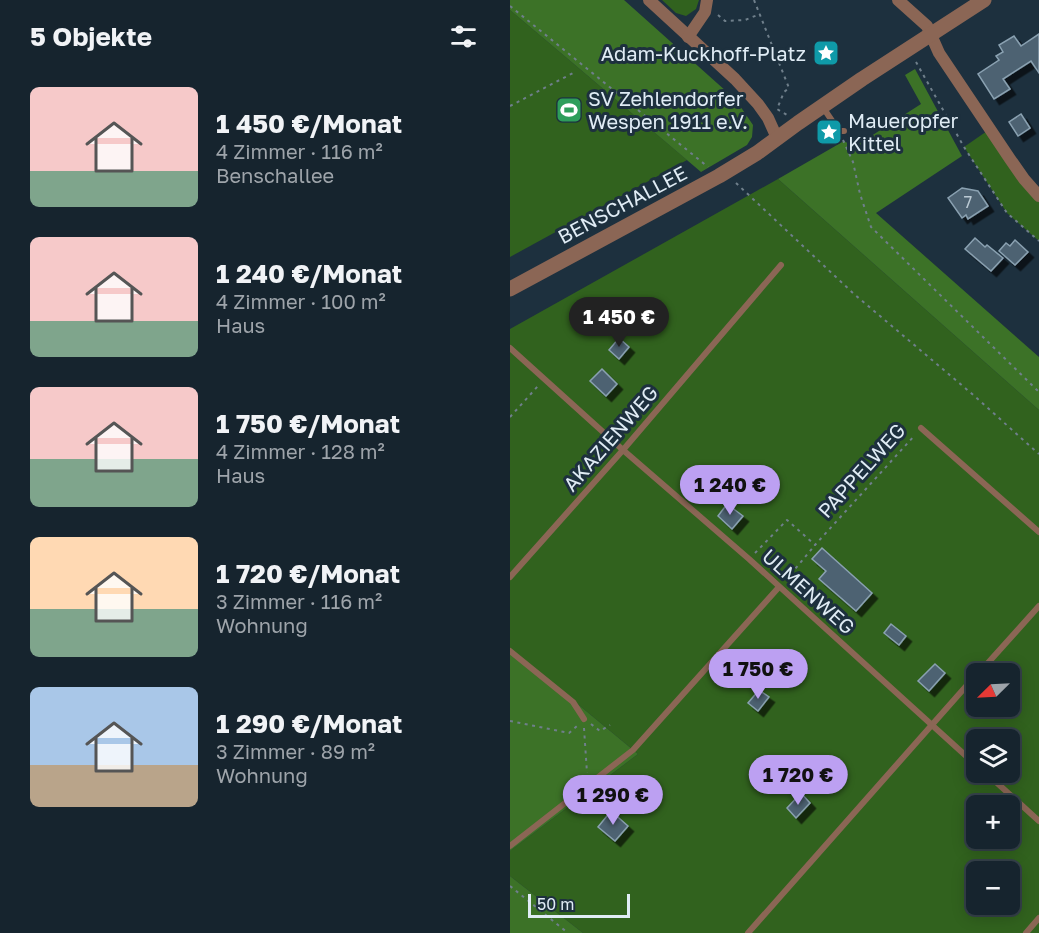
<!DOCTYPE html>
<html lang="de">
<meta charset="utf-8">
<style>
:root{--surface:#16242e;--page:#1f2c36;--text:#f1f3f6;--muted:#9ea4aa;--line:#35414a;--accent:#bca0f2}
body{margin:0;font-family:"Golos Text",sans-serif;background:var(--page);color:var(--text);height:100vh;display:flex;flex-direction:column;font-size:22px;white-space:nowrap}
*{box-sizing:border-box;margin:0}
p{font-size:20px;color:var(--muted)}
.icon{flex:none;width:33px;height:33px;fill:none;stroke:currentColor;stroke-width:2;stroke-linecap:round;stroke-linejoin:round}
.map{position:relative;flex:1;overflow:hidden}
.sheet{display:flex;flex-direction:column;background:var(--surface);width:510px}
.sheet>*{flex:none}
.needle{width:39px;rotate:246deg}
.fabs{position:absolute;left:456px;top:663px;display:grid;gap:12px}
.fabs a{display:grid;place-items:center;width:54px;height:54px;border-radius:9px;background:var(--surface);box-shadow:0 3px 15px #0003,0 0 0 2px var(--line);font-size:30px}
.scale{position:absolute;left:18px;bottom:15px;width:102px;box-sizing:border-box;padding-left:6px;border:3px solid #e0ecf5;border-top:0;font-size:16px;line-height:21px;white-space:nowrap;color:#e0ecf5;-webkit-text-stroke:4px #1d303e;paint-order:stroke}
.price{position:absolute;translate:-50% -51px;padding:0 14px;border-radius:21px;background:var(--accent);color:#111;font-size:20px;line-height:39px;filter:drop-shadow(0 2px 3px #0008)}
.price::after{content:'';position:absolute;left:50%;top:36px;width:18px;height:14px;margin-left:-9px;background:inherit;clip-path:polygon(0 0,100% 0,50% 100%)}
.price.on{background:#222;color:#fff}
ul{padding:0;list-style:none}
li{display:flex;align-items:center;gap:18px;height:150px;padding:0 30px}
li span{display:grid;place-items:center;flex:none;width:168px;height:120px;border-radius:9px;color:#555}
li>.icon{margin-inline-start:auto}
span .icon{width:72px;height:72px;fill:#fffc;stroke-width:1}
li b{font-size:26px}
h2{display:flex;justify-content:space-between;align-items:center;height:72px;padding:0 30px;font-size:26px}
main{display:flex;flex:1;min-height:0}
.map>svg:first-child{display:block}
</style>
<main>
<section class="sheet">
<h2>5 Objekte<svg class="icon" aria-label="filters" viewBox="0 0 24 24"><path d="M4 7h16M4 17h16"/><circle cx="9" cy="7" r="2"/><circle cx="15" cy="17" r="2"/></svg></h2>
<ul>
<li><span style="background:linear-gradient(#f6c9c9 70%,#7fa58c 0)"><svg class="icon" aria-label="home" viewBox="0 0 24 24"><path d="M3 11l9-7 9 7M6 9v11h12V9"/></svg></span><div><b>1 450 €/Monat</b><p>4 Zimmer · 116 m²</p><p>Benschallee</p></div></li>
<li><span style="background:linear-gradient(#f6c9c9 70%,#7fa58c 0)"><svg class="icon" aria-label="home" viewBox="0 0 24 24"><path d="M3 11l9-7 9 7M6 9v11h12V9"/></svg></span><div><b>1 240 €/Monat</b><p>4 Zimmer · 100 m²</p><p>Haus</p></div></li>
<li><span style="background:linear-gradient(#f6c9c9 60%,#7fa58c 0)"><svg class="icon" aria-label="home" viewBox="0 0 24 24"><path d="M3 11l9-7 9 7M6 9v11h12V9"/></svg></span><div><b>1 750 €/Monat</b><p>4 Zimmer · 128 m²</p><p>Haus</p></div></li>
<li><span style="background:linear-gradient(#ffd9b3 60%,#7fa58c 0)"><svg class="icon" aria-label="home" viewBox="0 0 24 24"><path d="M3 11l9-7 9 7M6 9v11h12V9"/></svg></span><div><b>1 720 €/Monat</b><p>3 Zimmer · 116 m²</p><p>Wohnung</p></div></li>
<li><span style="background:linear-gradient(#a9c7e8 65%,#b9a48a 0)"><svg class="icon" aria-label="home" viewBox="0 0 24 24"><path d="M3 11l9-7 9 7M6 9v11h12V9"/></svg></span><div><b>1 290 €/Monat</b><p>3 Zimmer · 89 m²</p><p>Wohnung</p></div></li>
</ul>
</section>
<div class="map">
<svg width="529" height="933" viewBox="0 0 529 933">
<defs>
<filter id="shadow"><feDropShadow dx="5.5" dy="5.5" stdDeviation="0" flood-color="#0009"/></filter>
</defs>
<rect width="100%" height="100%" fill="#1d303e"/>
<!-- green -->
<g fill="#31621e" fill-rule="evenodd">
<polygon points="152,0 189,0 186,9 176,16 166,13"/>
<polygon points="0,10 58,59 177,160 0,257"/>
<polygon points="480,129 529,196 529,241 497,213 454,147"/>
<path d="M 268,179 L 529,410 L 529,933 L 73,933 L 0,876 L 0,851 L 128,754 L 0,648 L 0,329 ZM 466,674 L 500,674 L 500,706 L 466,706 ZM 466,740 L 500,740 L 500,772 L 466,772 ZM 466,806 L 500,806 L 500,838 L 466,838 ZM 466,872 L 500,872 L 500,904 L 466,904 Z"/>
</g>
<!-- forest -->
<g fill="#3c7227">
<polygon points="0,0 114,0 226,100 243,125 242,137 237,145 191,172 58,59 0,10"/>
<polygon points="405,69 452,156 366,213 529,357 529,410 268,179 334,141 344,147 411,104 395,75"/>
<polygon points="0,648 128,754 0,851"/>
<polygon points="0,876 73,933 0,933"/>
</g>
<!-- building -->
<g fill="#4d6272" stroke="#8aa1b1" stroke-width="1.5" filter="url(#shadow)">
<polygon points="529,34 529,73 521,61 493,79 500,89 484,99 468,74 489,60 486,56 493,52 489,45 504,36 511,46"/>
<polygon points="511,114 520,128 508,136 499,122"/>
<polygon points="452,188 468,191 478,206 458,219 456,215 452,218 438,198"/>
<polygon points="465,238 475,247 477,245 493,258 481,271 455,249"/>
<polygon points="505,240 518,252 505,265 489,251 496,243 500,246"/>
<polygon points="109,338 119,347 109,359 99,350"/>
<polygon points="92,369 107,384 96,396 80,381"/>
<polygon points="217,504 233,516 222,529 208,516"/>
<polygon points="312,548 362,593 346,611 309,579 316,571 302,559"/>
<polygon points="381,624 396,636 389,645 374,633"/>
<polygon points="425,664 435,673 419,691 408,681"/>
<polygon points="249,690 259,697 248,711 238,703"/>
<polygon points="291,793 300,803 286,818 277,808"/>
<polygon points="101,811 118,826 105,841 88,827"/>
</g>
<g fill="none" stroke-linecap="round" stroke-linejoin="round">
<!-- path -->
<g stroke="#6f7f8b" stroke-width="2" stroke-dasharray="3 4.5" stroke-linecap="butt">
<polyline points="244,0 279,88 274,92 267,109 277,115"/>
<polyline points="0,6 198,167"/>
<polyline points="208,15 215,21 235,20 250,14"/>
<polyline points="406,62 454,147 497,213 529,241"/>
<polyline points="0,106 63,73"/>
<polyline points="333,140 343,162 350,194 361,227 529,392"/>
<polyline points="226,183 344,294 461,393 529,454"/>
<polyline points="0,417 28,386"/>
<polyline points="245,553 277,520 305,545 405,435"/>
<polyline points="276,580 305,545"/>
<polyline points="0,721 59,733 68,725"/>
<polyline points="81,724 90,731 100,725"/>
<polyline points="74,728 77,773"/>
<polyline points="0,886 58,933"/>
</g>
<!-- service -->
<g stroke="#8b6655" stroke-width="6">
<polyline points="312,106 329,131 334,131"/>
<polyline points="0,348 113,450 239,559 466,765"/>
<polyline points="411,428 529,532"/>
<polyline points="0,577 113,450 271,265"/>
<polyline points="0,651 63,702 74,719"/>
<polyline points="468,674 529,606"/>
<polyline points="475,772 529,821"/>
<polyline points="0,846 123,750 269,587"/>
<polyline points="238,933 466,675"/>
<polyline points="516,933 529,918"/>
</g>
<!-- minor -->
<g stroke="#8b6655" stroke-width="12">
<polyline points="139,0 225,79 248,104 258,118 267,138"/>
<polyline points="388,0 417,26 429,53 500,159 514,179 529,196"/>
<polyline points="178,37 195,12 197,0"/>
</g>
<!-- tertiary -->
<polyline stroke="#8b6655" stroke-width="15" points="0,289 209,176 247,153 288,123 352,79 474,0"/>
</g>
<!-- icons -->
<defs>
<g id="sight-square" transform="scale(1.35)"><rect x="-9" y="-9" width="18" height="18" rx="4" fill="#0f9aa8" stroke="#1d303e"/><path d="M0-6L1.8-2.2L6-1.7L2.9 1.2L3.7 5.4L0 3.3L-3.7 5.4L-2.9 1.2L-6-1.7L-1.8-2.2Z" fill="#fff"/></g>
<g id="stadium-square" transform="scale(1.35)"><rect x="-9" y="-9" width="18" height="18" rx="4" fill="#2e9e5b" stroke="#1d303e"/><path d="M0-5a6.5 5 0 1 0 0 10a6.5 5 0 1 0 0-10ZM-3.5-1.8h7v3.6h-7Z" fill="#fff"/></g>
</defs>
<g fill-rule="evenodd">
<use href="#sight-square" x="316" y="53"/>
<use href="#stadium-square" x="59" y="110"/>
<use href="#sight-square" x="319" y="132"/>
</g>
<g text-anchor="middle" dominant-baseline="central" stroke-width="6" stroke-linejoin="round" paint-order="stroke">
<!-- number labels -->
<g font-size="16" fill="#bbcad4">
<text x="458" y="202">7</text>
</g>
<!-- poi labels -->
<g font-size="20" fill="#e0ecf5" stroke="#1d303e" text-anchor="start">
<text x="296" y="53" text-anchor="end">Adam-Kuckhoff-Platz</text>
<text x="78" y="98">SV Zehlendorfer<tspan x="78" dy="23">Wespen 1911 e.V.</tspan></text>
<text x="338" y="120">Maueropfer<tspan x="338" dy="23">Kittel</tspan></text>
</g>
<!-- street labels -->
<g font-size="20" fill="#e0ecf5" stroke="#1d303e">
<text transform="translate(112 204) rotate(-28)">BENSCHALLEE</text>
<text transform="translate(100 438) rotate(-49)">AKAZIENWEG</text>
<text transform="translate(351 470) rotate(-48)">PAPPELWEG</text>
<text transform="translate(299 591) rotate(42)">ULMENWEG</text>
</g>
</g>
</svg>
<div class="fabs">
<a><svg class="needle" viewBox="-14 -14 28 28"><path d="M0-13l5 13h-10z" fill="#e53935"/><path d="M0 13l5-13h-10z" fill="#9ea4aa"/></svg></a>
<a><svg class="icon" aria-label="layers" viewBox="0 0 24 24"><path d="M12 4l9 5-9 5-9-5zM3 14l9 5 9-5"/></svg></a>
<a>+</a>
<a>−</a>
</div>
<div class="scale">50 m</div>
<b class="price on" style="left:109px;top:348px">1 450 €</b>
<b class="price" style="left:220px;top:516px">1 240 €</b>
<b class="price" style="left:248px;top:700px">1 750 €</b>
<b class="price" style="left:288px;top:806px">1 720 €</b>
<b class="price" style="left:103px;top:826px">1 290 €</b>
</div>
</main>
